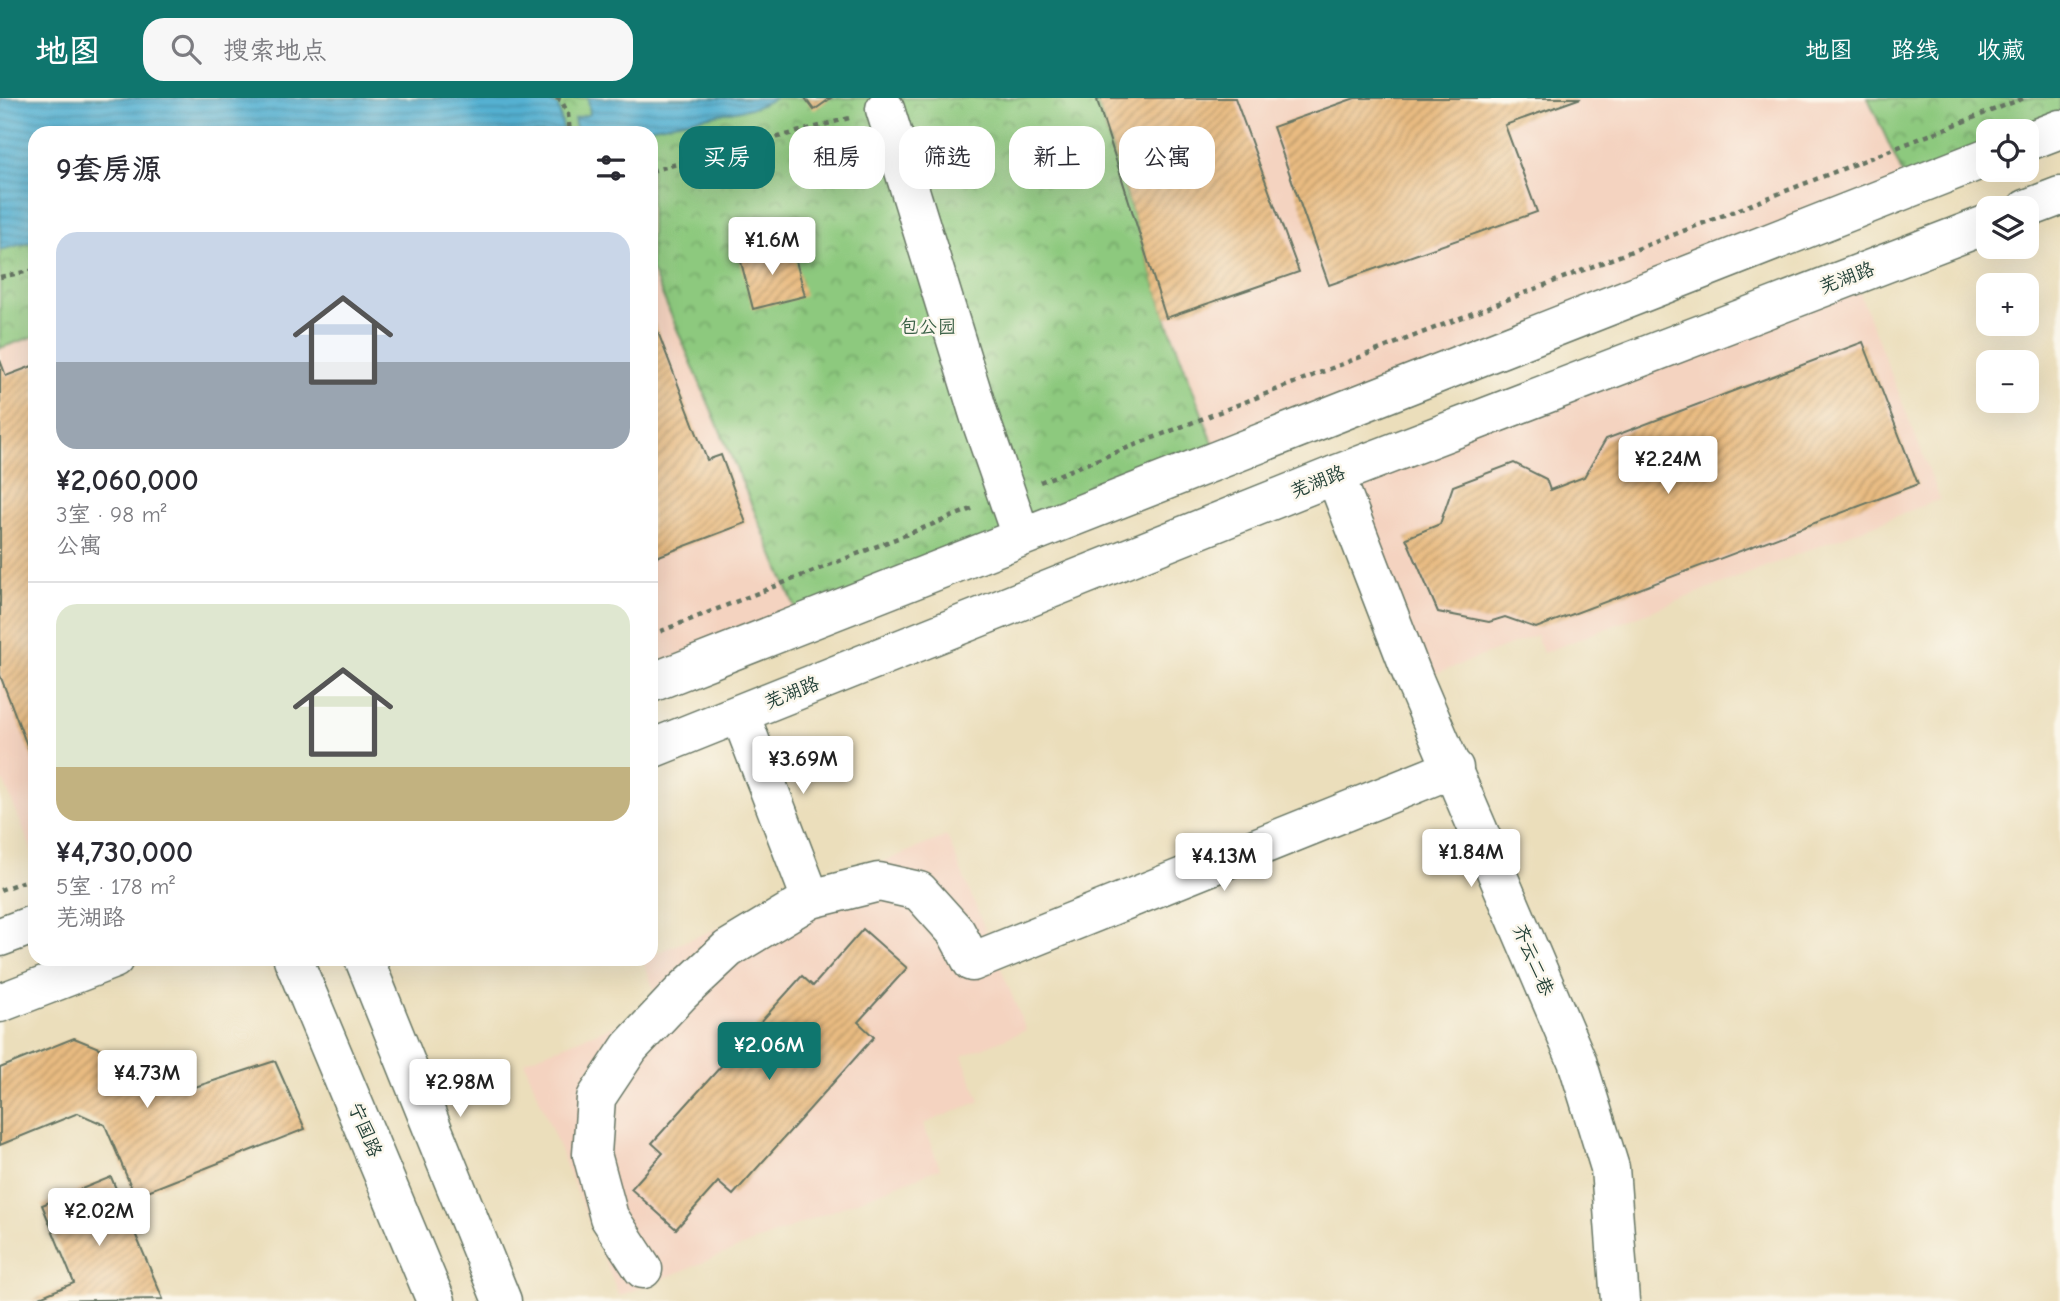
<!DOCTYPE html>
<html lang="zh">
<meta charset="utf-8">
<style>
:root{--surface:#fff;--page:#f7f7f7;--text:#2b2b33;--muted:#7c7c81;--line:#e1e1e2;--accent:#0f766e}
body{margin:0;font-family:"Comic Neue","LXGW WenKai TC",sans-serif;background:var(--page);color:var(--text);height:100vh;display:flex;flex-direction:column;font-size:26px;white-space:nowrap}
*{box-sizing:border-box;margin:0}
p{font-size:23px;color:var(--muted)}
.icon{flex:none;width:38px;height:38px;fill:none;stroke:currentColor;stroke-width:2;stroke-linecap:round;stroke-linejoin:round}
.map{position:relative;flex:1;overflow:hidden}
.drawer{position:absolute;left:28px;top:28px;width:630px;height:840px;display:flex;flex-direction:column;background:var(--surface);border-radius:21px;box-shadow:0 7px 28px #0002}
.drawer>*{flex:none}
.guide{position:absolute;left:679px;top:28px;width:665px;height:63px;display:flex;gap:14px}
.tools{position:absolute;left:1976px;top:21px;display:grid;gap:14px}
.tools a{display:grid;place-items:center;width:63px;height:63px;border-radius:14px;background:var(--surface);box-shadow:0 7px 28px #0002;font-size:35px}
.price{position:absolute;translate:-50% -60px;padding:0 16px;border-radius:7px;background:#fff;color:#222;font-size:23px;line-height:46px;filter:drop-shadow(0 2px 4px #0008)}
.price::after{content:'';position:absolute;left:50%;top:42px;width:21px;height:16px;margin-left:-10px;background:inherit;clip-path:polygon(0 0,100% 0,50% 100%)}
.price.selected{background:var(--accent);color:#fff}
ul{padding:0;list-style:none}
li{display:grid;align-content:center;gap:14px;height:371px;padding:0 28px}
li+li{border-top:2px solid var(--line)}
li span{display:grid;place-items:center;height:217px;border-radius:21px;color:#555}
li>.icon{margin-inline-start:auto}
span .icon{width:126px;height:126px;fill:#fffc;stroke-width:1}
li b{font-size:30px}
h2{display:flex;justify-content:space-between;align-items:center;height:84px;padding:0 28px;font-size:30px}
.chip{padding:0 24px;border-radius:21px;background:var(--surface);box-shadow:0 7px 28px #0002;font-size:24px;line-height:63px}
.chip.selected{background:var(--accent);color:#fff}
header{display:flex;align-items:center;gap:42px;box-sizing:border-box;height:98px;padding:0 35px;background:var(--accent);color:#fff}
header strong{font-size:33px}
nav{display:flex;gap:38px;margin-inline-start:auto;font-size:24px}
.search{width:490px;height:63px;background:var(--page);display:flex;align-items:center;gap:18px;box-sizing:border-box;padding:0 24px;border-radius:21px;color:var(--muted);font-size:26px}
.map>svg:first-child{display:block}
</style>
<header>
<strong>地图</strong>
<div class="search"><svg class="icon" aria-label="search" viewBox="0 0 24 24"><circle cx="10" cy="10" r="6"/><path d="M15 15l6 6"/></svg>搜索地点</div>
<nav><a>地图</a><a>路线</a><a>收藏</a></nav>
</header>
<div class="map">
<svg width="2060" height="1203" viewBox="0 0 2060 1203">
<defs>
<pattern id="park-crowns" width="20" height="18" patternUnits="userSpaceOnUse" patternTransform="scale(1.75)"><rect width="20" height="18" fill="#8dc97e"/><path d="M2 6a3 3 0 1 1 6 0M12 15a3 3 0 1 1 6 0" fill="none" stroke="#73a468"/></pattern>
<pattern id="water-rules" width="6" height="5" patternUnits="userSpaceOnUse" patternTransform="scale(1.75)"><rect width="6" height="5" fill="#54b1d2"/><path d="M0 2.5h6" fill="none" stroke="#4591ab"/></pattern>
<pattern id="building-hatch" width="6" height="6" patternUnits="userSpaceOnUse" patternTransform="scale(1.75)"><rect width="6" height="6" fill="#e9bb81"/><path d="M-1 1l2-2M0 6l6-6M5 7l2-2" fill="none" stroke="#bc996a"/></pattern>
</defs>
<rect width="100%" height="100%" fill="#fbf7ec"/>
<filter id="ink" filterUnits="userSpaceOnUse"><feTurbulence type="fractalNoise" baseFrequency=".0143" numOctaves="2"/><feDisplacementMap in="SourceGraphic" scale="14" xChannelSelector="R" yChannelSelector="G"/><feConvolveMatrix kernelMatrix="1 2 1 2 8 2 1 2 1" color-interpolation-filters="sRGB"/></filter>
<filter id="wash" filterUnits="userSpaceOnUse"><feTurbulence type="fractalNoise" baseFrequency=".00686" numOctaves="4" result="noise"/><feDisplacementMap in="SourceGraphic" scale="28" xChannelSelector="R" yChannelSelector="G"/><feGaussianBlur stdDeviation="1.57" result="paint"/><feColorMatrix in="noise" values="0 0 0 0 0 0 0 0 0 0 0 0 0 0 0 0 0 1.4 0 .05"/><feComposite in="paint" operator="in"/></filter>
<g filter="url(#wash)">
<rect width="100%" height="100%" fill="#ebdebb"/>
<!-- built -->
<g fill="#f4d3c0">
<polygon points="1096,0 1868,0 1909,90 1219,361 1166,220"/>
<polygon points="651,170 802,525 651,585"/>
<polygon points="1853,178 1940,401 1543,555 1536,537 1415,584 1335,378"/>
<polygon points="35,238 35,760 4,684 0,684 0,250"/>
<polygon points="947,738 1026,932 962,958 980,1003 923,1026 940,1070 619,1198 524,963 661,909 642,861 651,861 651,857"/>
</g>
<!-- park -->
<g fill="url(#park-crowns)" stroke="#568359" stroke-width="2">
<polygon points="0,0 1096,0 1166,220 1219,361 802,525 651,170 651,35 35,35 35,238 0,250"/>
<polygon points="1868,0 2060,0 2060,31 1988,33 1988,59 1909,90"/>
</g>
<!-- water -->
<g fill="url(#water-rules)" stroke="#3a7783" stroke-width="2">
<polygon points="0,0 544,0 558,8 564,35 35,35 35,143 0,152"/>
<polygon points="588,0 776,0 756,9 622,35 577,35 574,21 590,16"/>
</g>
<g id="blocks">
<!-- building -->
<g fill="url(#building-hatch)">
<polygon points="805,0 831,0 814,12"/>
<polygon points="1102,0 1235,0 1299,174 1166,220 1097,2"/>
<polygon points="1355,0 1581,0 1505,27 1537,114 1329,187 1273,29"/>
<polygon points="892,54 892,58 866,66 865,62"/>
<polygon points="792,147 805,198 753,211 740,160"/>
<polygon points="651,216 707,362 721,357 746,425 651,461"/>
<polygon points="1863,244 1918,386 1536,530 1505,519 1489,524 1438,514 1406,440 1440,426 1453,388 1514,365 1546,381 1550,392 1584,379 1606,341"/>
<polygon points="0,262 6,278 35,267 35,668 0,577"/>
<polygon points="863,831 907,870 858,924 874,939 733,1097 718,1084 676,1131 631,1091 663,1055 652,1045 802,878 813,888"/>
<polygon points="74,940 195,989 275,963 305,1031 135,1098 105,1027 78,1015 0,1047 0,970"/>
<polygon points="111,1079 163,1201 30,1203 74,1185 42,1107"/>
</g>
</g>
</g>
<g filter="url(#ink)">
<use href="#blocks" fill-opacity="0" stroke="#667563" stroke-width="2"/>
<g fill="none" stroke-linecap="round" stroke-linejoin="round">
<!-- minor casing -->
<g stroke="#667563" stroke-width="41">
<g id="minor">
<polyline points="885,11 979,317 1021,438"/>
<polyline points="1335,377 1415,584 1577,963 1610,1070 1620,1203"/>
<polyline points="740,616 811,801"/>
<polyline points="643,1171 609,1119 592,1056 596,1000 630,949 681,895 728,851 811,801 879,784 919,793 956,834 972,864 1454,670"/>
</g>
</g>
<!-- secondary casing -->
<g stroke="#667563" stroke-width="41">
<g id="secondary">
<polyline points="293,861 436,1203"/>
<polyline points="364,861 502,1203"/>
</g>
</g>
<!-- primary casing -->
<g stroke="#667563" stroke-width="41">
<g id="primary">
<polyline points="2026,44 2060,31"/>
<polyline points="2026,111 2060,98"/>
<polyline points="651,585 1988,59"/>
<polyline points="651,651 1335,377 1988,126"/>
<polyline points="0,839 35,826"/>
<polyline points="0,905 114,861"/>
</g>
</g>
<!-- path -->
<g stroke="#667563" stroke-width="4.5" stroke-dasharray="5 5" stroke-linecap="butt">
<polyline points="556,0 561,2 568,16 570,35"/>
<polyline points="651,73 853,19"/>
<polyline points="0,179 35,172"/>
<polyline points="1040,384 2024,0"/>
<polyline points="651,537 974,410"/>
<polyline points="0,792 35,779"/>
</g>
<!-- minor -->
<use href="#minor" stroke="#fff" stroke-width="38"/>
<!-- secondary -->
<use href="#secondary" stroke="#fff" stroke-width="38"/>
<!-- primary -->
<use href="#primary" stroke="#fff" stroke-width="38"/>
</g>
</g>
<g text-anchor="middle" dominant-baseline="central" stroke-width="5" stroke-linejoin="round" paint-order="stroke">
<!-- street labels -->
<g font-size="19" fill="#1f3d34" stroke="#fbf7ec">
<text transform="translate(1847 180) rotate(-21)">芜湖路</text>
<text transform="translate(1318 384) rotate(-22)">芜湖路</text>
<text transform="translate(792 595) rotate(-22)">芜湖路</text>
<text transform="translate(1533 862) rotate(67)">齐云二巷</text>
<text transform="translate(365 1032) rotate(67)">宁国路</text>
</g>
<!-- park labels -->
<g font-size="19" fill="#3a6046" stroke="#fbf7ec">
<text x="928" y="229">包公园</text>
</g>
</g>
</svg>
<div class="tools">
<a><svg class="icon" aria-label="locate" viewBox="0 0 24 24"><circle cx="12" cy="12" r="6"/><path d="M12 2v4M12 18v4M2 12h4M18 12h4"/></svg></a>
<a><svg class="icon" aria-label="layers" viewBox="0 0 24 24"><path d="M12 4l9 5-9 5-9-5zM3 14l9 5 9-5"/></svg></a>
<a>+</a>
<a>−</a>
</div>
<b class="price" style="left:772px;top:179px">¥1.6M</b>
<b class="price" style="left:1668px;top:398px">¥2.24M</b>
<b class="price" style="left:803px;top:698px">¥3.69M</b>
<b class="price" style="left:1471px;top:791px">¥1.84M</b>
<b class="price" style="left:1224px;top:795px">¥4.13M</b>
<b class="price selected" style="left:769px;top:984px">¥2.06M</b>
<b class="price" style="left:147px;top:1012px">¥4.73M</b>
<b class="price" style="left:460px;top:1021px">¥2.98M</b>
<b class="price" style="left:99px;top:1150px">¥2.02M</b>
<div class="guide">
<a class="chip selected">买房</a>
<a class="chip">租房</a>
<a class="chip">筛选</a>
<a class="chip">新上</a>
<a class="chip">公寓</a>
</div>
<section class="drawer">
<h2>9套房源<svg class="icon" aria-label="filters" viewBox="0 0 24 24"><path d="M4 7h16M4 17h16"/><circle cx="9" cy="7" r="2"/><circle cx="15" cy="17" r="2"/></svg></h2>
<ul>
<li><span style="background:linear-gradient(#c9d6e8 60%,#9aa5b1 0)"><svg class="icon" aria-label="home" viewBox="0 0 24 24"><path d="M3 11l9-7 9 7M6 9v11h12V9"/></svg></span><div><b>¥2,060,000</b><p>3室 · 98 m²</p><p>公寓</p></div></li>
<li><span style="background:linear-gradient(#dfe7d0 75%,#c2b280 0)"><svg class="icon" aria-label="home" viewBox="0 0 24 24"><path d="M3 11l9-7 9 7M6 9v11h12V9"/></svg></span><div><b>¥4,730,000</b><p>5室 · 178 m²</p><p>芜湖路</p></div></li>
</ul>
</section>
</div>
